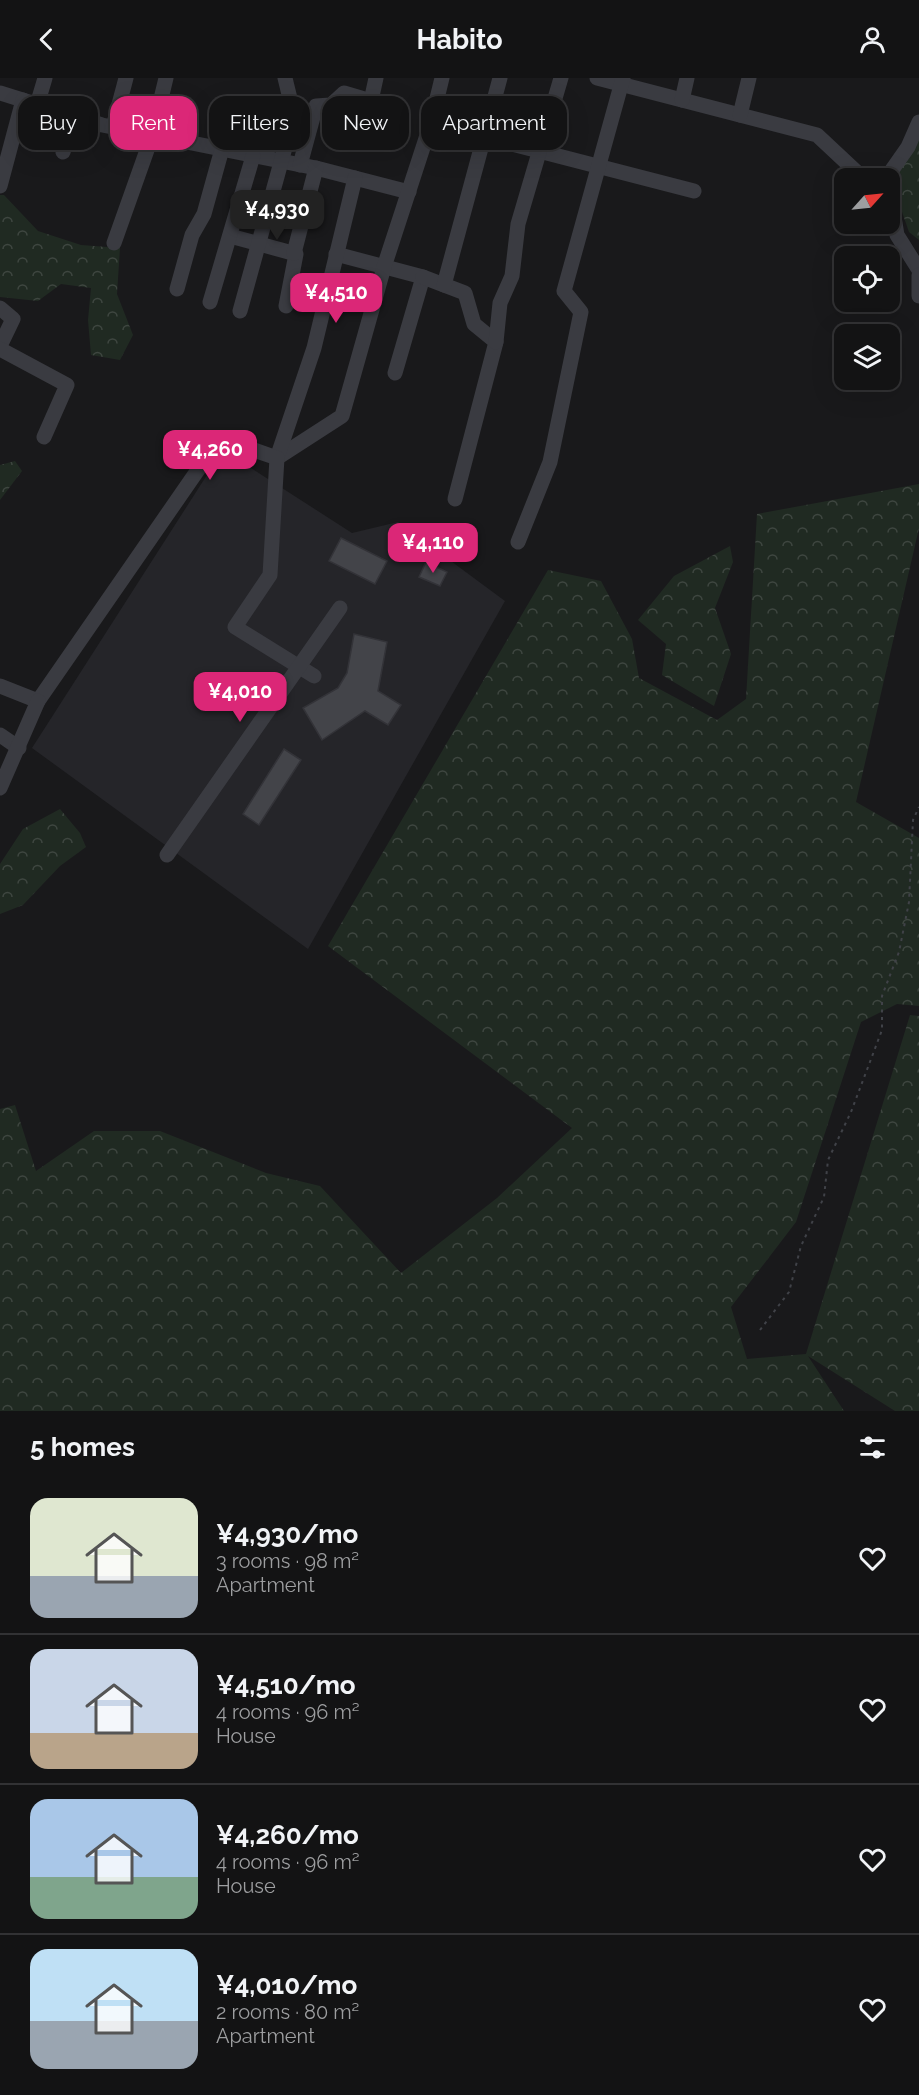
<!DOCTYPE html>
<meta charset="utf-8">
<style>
:root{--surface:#131314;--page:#1c1c1d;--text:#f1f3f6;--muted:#9d9ea0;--line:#323234;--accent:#db2777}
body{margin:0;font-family:Raleway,sans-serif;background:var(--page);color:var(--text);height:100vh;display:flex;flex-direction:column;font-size:22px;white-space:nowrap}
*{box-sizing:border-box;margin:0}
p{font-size:20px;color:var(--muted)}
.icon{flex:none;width:33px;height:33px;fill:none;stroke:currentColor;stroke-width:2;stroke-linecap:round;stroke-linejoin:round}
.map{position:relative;height:1333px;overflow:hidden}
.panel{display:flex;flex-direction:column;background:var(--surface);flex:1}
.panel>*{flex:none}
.banner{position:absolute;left:18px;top:18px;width:600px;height:54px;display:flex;gap:12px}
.needle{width:39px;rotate:63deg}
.controls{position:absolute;left:834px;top:90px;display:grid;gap:12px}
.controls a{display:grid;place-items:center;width:66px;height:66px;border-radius:12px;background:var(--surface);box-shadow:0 6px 24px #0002,0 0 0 2px var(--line);font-size:30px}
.price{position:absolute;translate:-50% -51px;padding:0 14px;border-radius:12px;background:var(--accent);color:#fff;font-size:20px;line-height:39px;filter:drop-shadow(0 2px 3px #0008)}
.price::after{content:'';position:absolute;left:50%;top:36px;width:18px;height:14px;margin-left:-9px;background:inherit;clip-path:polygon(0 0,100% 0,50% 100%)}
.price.active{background:#222;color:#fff}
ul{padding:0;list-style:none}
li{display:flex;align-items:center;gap:18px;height:150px;padding:0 30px}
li+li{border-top:2px solid var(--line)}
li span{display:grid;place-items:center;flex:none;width:168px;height:120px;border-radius:18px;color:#555}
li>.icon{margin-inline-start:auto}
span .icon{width:72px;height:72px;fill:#fffc;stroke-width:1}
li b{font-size:26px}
h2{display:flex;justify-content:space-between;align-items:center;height:72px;padding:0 30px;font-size:26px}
.chip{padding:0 21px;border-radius:18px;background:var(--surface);box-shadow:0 6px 24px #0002,0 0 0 2px var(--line);font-size:21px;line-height:54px}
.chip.active{background:var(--accent);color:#fff}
header{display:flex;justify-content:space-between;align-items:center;height:78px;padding:0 30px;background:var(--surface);font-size:27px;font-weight:700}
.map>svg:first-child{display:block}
</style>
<header><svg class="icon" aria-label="back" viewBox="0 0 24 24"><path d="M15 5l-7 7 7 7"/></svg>Habito<svg class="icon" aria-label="person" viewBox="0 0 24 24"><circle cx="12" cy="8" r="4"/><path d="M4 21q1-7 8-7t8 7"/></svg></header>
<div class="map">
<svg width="919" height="1333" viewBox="0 0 919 1333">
<defs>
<pattern id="forest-crowns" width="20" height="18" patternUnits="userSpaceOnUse" patternTransform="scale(1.5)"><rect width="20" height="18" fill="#202a22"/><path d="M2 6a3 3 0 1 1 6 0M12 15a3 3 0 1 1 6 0" fill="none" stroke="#3e4640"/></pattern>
</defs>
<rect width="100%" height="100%" fill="#19191b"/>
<!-- built -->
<polygon fill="#252529" points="223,372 352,455 398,444 505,523 308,871 32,670"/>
<!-- forest -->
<g fill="url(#forest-crowns)">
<polygon points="919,55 919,162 909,154 892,105"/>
<polygon points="0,117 4,117 38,153 81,167 120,170 117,216 133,257 120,282 91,277 88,242 91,210 61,206 38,223 0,219"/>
<polygon points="15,383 22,393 0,422 0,387"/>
<polygon points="919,406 919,450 856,724 919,760 919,928 897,926 861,944 796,1144 731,1229 747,1281 806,1276 910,937 919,938 919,1333 895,1333 808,1278 844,1333 0,1333 0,1031 15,1027 36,1093 94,1053 160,1053 266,1095 320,1108 401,1195 497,1120 572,1050 328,868 548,492 601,503 632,561 639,600 717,642 746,621 757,436"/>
<polygon points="730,468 733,484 715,530 731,576 714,628 662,597 666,566 638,542 674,498"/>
<polygon points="60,731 80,755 86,769 60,788 23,827 0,836 0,786 23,751"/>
</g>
<!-- building -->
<g fill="#434449" stroke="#333338" stroke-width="1.5">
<polygon points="341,460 387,483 375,506 329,483"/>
<polygon points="426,484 447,494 440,508 419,499"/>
<polygon points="354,556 387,564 378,613 401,627 388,647 365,633 322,662 303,630 338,610 347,595"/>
<polygon points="284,671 301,682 259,747 243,736"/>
</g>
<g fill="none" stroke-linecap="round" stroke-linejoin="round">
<!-- path -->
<polyline stroke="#404248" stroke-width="2" stroke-dasharray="3 4.5" stroke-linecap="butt" points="760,1252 789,1214 801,1168 824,1119 828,1082 851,1034 882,952 882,918 899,874 909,824 913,742 919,729"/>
<!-- minor -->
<g stroke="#3a3b41" stroke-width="15">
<polyline points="442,0 431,45 694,113"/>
<polyline points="597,0 817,57 863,100"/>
<polyline points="0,15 102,47 316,90 409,114"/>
<polyline points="682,22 687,0"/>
<polyline points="37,27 45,0"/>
<polyline points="740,37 749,0"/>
<polyline points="113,49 126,0"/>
<polyline points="63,74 74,38"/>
<polyline points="300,87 316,28 331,27 344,15 371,23 376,0"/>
<polyline points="880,100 887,99 908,69 919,44"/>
<polyline points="0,108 23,22"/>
<polyline points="890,129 893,133 897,157 919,192"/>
<polyline points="230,158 296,176 286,228"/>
<polyline points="114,165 152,58 166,0"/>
<polyline points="294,175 316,90"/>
<polyline points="336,176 423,199 395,295"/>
<polyline points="919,197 919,218"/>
<polyline points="423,199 465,215 474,246 496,264 455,421"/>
<polyline points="444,207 500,0"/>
<polyline points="177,211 192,157 204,136 222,71"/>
<polyline points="210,224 253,78"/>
<polyline points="0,230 13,241 0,268"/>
<polyline points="240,233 294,37 285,0"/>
<polyline points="496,264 500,225 512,198 518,146 561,0"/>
<polyline points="0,271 67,307 44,359"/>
<polyline points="277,380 342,338 384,189 431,45"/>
<polyline points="277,380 314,270 355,100"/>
<polyline points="518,464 550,384 581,234 564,213 623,0"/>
<polyline points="0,608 38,623 220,360 277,380 270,497 235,549 314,598"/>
<polyline points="0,657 19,670"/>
<polyline points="0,710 38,623"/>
<polyline points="167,777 340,530"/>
</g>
</g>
</svg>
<div class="controls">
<a><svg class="needle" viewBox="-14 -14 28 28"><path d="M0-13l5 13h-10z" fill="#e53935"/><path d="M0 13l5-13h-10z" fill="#9d9ea0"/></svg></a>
<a><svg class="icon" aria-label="locate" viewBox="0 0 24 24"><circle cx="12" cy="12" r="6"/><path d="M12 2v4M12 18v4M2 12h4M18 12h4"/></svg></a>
<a><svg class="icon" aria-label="layers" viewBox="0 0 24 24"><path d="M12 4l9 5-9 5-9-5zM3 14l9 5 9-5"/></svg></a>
</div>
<b class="price active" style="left:277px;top:163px">¥4,930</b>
<b class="price" style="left:336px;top:246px">¥4,510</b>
<b class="price" style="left:210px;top:403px">¥4,260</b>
<b class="price" style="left:433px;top:496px">¥4,110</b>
<b class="price" style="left:240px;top:645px">¥4,010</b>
<div class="banner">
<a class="chip">Buy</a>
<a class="chip active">Rent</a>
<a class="chip">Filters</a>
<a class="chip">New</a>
<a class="chip">Apartment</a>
</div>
</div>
<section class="panel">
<h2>5 homes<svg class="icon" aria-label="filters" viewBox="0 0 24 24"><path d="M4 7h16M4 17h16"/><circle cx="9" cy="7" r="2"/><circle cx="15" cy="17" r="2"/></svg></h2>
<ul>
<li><span style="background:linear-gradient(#dfe7d0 65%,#9aa5b1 0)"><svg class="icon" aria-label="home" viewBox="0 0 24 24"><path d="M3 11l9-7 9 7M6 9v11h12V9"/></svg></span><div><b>¥4,930/mo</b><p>3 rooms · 98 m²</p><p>Apartment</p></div><svg class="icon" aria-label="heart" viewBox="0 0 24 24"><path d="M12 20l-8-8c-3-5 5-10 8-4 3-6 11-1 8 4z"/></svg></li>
<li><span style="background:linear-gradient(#c9d6e8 70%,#b9a48a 0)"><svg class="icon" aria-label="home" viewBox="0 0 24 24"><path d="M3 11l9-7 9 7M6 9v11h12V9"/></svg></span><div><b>¥4,510/mo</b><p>4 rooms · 96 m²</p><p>House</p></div><svg class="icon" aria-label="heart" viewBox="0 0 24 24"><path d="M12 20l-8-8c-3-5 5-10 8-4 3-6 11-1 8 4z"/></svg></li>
<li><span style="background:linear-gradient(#a9c7e8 65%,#7fa58c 0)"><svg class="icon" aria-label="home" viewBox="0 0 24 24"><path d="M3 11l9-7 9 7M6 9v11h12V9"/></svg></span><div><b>¥4,260/mo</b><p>4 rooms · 96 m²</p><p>House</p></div><svg class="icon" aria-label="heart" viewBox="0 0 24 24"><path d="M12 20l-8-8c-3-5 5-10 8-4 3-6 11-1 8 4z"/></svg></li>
<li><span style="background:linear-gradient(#bfe0f5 60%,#9aa5b1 0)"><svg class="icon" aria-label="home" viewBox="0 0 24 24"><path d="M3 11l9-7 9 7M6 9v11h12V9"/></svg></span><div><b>¥4,010/mo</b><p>2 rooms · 80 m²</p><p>Apartment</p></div><svg class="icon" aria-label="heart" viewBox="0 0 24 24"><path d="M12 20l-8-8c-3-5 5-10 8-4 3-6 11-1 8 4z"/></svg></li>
</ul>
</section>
